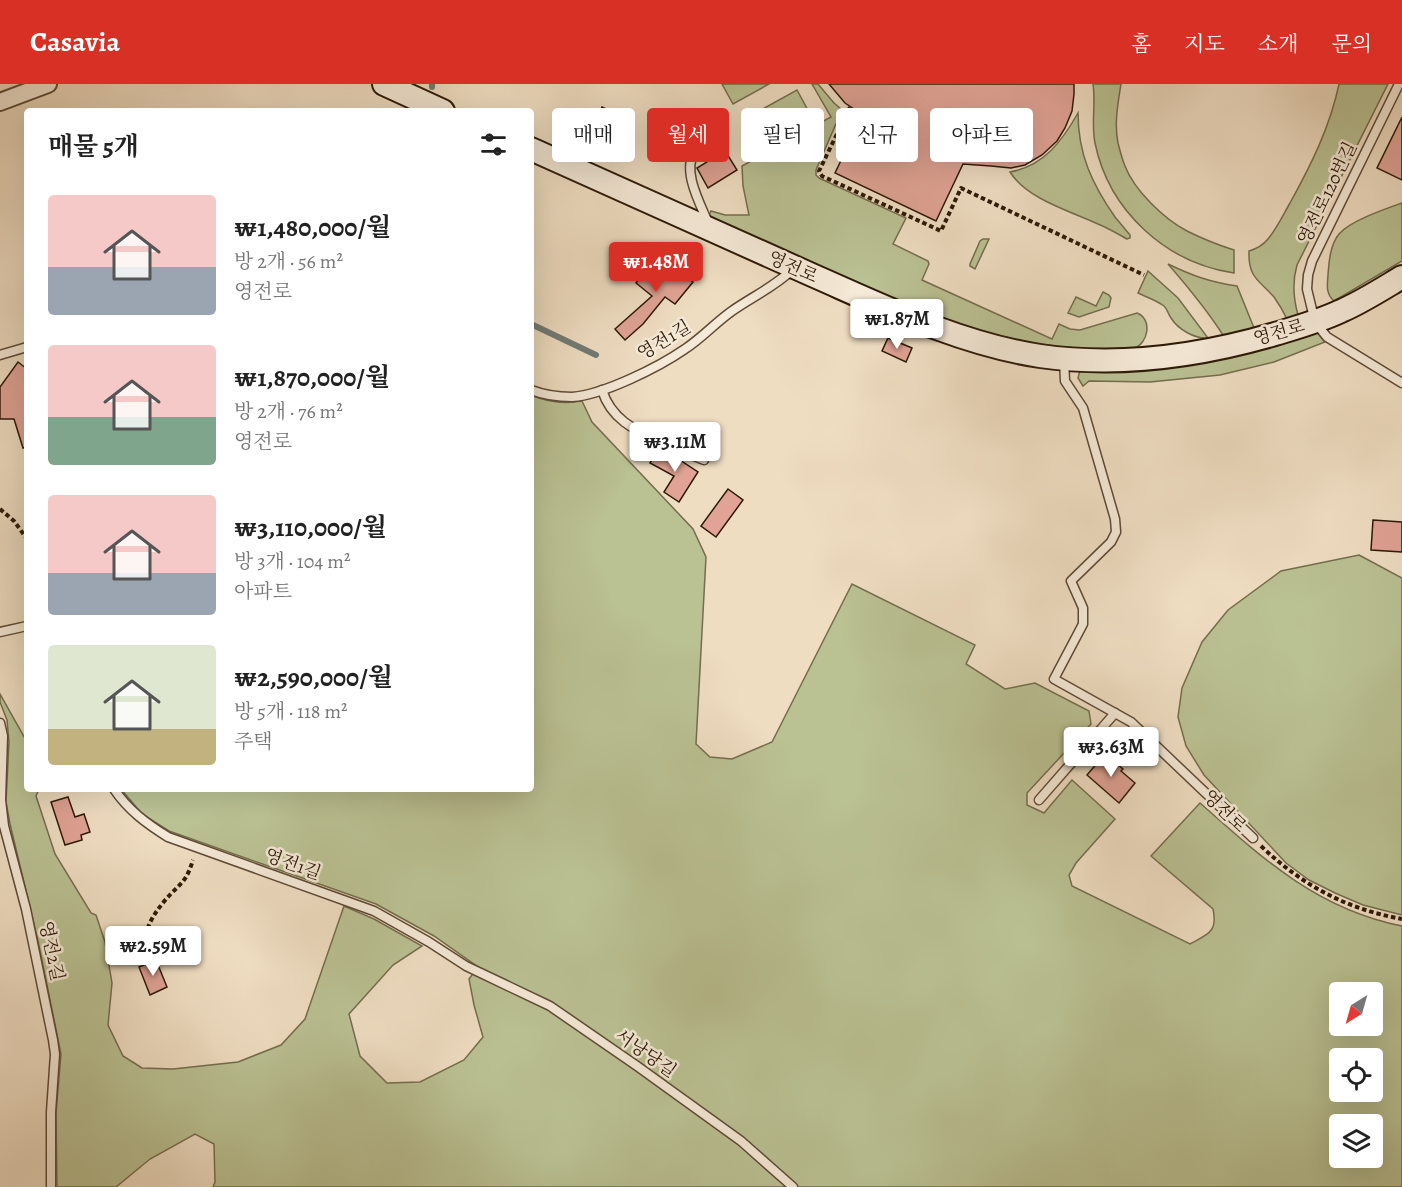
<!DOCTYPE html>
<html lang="ko">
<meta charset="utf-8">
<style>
:root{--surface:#fff;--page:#f2f2f2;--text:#222;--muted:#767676;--accent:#d93025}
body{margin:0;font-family:Alegreya,"Noto Serif KR",serif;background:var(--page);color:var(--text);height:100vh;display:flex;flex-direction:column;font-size:22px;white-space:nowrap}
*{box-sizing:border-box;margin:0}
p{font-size:20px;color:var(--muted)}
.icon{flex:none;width:33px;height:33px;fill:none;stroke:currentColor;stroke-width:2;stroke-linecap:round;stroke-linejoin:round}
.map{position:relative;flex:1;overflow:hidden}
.details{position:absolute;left:24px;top:24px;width:510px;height:684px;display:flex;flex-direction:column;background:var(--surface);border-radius:6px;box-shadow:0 6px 24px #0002}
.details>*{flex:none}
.top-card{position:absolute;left:552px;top:24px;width:570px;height:54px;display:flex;gap:12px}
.needle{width:39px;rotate:217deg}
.buttons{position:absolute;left:1329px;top:898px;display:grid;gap:12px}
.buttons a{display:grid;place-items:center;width:54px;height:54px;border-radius:6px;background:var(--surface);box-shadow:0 6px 24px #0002;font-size:30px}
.price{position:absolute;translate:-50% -51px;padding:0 14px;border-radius:6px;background:#fff;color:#222;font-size:20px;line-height:39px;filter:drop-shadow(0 2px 3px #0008)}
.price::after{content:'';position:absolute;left:50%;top:36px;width:18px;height:14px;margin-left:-9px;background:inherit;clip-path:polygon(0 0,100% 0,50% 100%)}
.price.active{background:var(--accent);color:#fff}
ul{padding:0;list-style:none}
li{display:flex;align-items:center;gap:18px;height:150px;padding:0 24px}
li span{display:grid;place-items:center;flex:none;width:168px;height:120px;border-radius:6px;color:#555}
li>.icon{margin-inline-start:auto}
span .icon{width:72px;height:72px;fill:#fffc;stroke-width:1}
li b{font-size:26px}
h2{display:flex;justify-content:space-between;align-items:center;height:72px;padding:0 24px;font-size:26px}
.tag{padding:0 21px;border-radius:6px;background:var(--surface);box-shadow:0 6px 24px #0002;font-size:21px;line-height:54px}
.tag.active{background:var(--accent);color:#fff}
header{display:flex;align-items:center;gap:36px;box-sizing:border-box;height:84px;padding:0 30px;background:var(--accent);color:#fff}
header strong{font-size:28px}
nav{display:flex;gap:33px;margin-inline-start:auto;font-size:21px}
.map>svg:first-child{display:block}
</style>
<header>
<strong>Casavia</strong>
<nav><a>홈</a><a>지도</a><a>소개</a><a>문의</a></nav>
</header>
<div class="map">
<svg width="1402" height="1103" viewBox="0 0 1402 1103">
<rect width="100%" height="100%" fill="#efddc2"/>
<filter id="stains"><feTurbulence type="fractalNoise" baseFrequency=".00333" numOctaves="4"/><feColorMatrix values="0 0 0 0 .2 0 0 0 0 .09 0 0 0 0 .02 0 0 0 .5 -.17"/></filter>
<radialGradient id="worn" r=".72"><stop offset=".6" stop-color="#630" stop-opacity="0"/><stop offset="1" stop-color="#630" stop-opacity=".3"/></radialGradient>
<!-- green -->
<g fill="#bac193" stroke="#746d4d" stroke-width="1.5" fill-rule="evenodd">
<polygon points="722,0 769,0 733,20"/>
<path d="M 812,0 L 818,0 L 834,19 L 842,26 L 816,86 L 816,91 L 819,94 L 906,134 L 893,160 L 928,177 L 929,180 L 922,196 L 1052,255 L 1059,240 L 1070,245 L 1080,246 L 1137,229 C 1153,235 1148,260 1134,264 C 1127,266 1118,264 1111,265 C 1012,267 930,232 841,193 C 797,173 752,153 708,134 L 711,127 L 725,131 L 749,131 L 743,102 L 742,82 L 831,33 Z"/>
<path d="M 1093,0 L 1121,0 C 1118,19 1114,40 1118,59 C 1120,67 1122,75 1125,82 C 1134,106 1164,135 1187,147 C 1203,155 1218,161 1234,166 L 1234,189 C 1166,179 1109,127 1095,59 C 1091,40 1096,20 1093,0 Z"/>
<path d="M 1339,0 L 1388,0 L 1297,181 C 1292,198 1293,213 1298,231 L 1287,235 C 1283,227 1279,220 1274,213 C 1259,196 1248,194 1249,167 C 1256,165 1263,161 1268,155 C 1277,144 1283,131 1290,119 C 1311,81 1330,43 1339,0 Z"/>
<polygon points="797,6 810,30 756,60 743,36"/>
<path d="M 1078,29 C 1078,70 1092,100 1115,133 C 1120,139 1125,145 1130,151 L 1130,154 L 1127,155 C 1118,150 1108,144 1098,140 C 1070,127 1027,115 1010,88 C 1044,82 1062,57 1078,29 Z"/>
<path d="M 1402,119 L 1402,177 L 1334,217 C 1326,210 1327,202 1328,191 C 1329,178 1330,161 1339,150 C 1350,137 1385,125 1402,119 Z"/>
<polygon points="983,155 989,155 975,185 970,182 970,180 980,157"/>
<path d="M 1168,180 C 1193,192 1210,198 1237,202 L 1254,244 L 1223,251 C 1207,226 1188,203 1168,180 Z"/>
<path d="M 1148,187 L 1178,214 L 1208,254 C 1194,255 1178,245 1171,234 C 1168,230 1168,226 1164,222 C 1156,216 1146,213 1138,209 Z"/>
<polygon points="1103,208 1109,211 1111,214 1109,223 1079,233 1068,229 1076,213 1096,222"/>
<polygon points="1316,247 1325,258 1274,278 1220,291 1150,298 1089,297 1083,302 1078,294 1080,286"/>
<path d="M 531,311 C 547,318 565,320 582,317 L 592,338 L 693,445 L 706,473 L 696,660 L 710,673 L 732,675 L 772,658 L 852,500 L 975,561 L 966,580 L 1005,605 L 1035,599 L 1089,627 L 1091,640 L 1027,709 L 1027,721 L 1044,729 L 1072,696 L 1115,735 L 1076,779 L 1069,791 L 1072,802 L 1190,860 C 1208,850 1218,848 1213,825 L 1151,772 L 1200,719 C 1262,774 1317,825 1402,842 L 1402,1103 L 213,1103 L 215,1098 L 214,1060 L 195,1050 L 150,1075 L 116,1103 L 57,1103 L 56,1029 L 61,970 L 38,857 L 10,740 L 6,718 L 9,658 L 7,636 L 0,618 L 0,610 L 27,658 L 27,705 L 39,705 L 36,712 L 55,770 L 91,829 L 96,831 L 105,858 L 112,899 L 108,941 L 123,972 L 142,984 L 173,985 L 238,978 L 281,961 L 305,935 L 344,822 L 374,835 L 422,862 L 393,881 L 349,930 L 360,972 L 387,999 L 420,998 L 464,976 L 483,953 L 474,921 L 469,895 L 478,883 L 434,852 L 376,820 L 169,747 L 142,730 L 121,705 L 531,705 ZM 1340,909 L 1372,909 L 1372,942 L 1340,942 ZM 1340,975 L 1372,975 L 1372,1008 L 1340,1008 ZM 1340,1041 L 1372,1041 L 1372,1074 L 1340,1074 Z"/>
<polygon points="1359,471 1402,494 1402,831 1363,821 1335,809 1309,796 1286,779 1204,691 1186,662 1178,633 1182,604 1202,558 1228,526 1281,487"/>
</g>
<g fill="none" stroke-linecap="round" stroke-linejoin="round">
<!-- stream -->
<g stroke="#707a74" stroke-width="6">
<polyline points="432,3 432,0"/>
<polyline points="531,240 596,271"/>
</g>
</g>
<!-- building -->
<g fill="#e0a395" stroke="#2d1907" stroke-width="1.5">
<polygon points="829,0 1074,0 1074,10 1072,27 1065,44 1057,57 1042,71 1025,81 1011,84 991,82 963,80 936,137 835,89 863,31 845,19"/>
<polygon points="602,23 619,31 600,72 560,52 567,37 590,48"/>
<polygon points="1402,33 1402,96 1377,84"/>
<polygon points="717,64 719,68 724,65 737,86 708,104 697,84 707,78 703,72"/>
<polygon points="659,171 693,198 675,220 665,213 643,240 625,256 615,245 652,212 636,199"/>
<polygon points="888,254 912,264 906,278 882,267"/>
<polygon points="18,278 27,285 27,363 23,364 14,335 0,335 0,303"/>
<polygon points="659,363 681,373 680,376 698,388 679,418 664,408 674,392 650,379"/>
<polygon points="728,405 743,416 716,453 701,442"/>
<polygon points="1373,436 1402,438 1402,468 1371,466"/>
<polygon points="1105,670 1123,685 1121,687 1135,699 1119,719 1087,691"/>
<polygon points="68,713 75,733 84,730 90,748 81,751 82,756 65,761 51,718"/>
<polygon points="156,876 167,903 150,911 139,883"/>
</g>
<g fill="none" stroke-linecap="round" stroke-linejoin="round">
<!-- lane casing -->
<g stroke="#5e4a36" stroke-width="11">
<g id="lane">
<polyline points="1399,0 1312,177 1308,191 1307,205 1315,238 1327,253 1402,299"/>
<path d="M 709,141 C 701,121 681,87 695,67 C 699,61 705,58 710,54"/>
<polyline points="0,271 27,263"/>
<polyline points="1064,276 1065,297 1083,324 1115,435 1116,448 1111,458 1071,497 1083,524 1083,540 1054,595 1131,638 1253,754"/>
<path d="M 531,306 C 544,311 557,313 572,313 C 603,311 659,283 685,265 C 702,254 715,239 732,227 C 752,213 774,203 792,186"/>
<path d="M 602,306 C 611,335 634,346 660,357 C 675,363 689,370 704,376"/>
<polyline points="0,548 27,542"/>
<polyline points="0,639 3,652 1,716 4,742 26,825 53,956 55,970 51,1028 51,1103"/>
<path d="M 114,705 C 128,726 147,740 168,753 L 374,827 L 429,858 L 466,882 L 550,922 L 637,982 L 741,1057 L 793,1103"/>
<polyline points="1039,716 1115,629"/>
</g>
</g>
<!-- street casing -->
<g stroke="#5e4a36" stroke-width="20">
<polyline id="street" points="0,18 48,0"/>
</g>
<!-- secondary casing -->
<g stroke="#2d1907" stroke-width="26">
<g id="secondary">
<polyline points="384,0 443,27"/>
<path d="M 531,65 C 625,107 718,149 812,191 C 885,223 960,260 1040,272 C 1118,283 1200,272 1275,250 C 1298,243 1320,237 1341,227 C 1362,218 1382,205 1402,193"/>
</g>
</g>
<!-- path -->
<g stroke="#2d1907" stroke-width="4" stroke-dasharray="4.5 3" stroke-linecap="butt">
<polyline points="850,23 819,87 822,92 941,147 961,104 1144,191"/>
<polyline points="0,425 14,437 27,455"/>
<path d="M 1261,762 C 1302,801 1346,825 1402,835"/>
<path d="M 146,874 C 141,849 151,833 167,814 C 173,807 181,801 186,793 C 189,788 191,782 193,776"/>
</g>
<!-- lane -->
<use href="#lane" stroke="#f5e9d7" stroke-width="8"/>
<!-- street -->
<use href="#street" stroke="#f5e9d7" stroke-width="16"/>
<!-- secondary -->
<use href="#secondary" stroke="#f5e9d7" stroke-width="22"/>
</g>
<g text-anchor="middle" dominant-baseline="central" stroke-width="5" stroke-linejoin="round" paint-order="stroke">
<!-- street labels -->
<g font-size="18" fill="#2d1907" stroke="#f5e9d7">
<text transform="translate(1327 109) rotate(-64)">영전로120번길</text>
<text transform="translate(793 183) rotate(24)">영전로</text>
<text transform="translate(1279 248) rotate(-16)">영전로</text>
<text transform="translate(664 256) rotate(-31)">영전1길</text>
<text transform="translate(1225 727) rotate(44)">영전로</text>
<text transform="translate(293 780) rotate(20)">영전1길</text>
<text transform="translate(52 867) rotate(78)">영전2길</text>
<text transform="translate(646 969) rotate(35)">서낭당길</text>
</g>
</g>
<rect width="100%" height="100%" filter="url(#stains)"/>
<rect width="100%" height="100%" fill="url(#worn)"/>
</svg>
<div class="buttons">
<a><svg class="needle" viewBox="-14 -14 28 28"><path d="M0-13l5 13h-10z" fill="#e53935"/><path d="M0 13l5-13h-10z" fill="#767676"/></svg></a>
<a><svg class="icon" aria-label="locate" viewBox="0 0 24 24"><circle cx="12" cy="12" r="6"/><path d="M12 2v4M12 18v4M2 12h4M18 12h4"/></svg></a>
<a><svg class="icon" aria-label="layers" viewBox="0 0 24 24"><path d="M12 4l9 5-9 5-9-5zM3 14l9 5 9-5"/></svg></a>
</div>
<b class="price active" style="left:656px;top:209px">₩1.48M</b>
<b class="price" style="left:897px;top:266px">₩1.87M</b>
<b class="price" style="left:675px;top:389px">₩3.11M</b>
<b class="price" style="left:1111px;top:694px">₩3.63M</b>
<b class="price" style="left:153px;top:893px">₩2.59M</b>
<div class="top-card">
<a class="tag">매매</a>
<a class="tag active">월세</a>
<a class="tag">필터</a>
<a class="tag">신규</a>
<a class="tag">아파트</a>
</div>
<section class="details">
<h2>매물 5개<svg class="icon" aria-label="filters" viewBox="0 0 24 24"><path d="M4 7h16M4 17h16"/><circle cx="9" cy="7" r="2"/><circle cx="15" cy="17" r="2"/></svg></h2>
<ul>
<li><span style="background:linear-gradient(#f6c9c9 60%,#9aa5b1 0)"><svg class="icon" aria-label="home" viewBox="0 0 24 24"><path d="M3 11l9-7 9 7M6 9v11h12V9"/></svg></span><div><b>₩1,480,000/월</b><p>방 2개 · 56 m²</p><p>영전로</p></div></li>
<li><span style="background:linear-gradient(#f6c9c9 60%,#7fa58c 0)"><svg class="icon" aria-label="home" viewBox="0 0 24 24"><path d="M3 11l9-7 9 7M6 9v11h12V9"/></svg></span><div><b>₩1,870,000/월</b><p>방 2개 · 76 m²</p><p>영전로</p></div></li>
<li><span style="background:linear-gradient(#f6c9c9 65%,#9aa5b1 0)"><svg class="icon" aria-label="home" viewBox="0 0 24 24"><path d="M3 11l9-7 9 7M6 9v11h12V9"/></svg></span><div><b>₩3,110,000/월</b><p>방 3개 · 104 m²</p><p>아파트</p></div></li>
<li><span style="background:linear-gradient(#dfe7d0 70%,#c2b280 0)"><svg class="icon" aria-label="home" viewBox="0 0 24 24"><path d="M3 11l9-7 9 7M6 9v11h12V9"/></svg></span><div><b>₩2,590,000/월</b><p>방 5개 · 118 m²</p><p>주택</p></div></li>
</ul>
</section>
</div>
